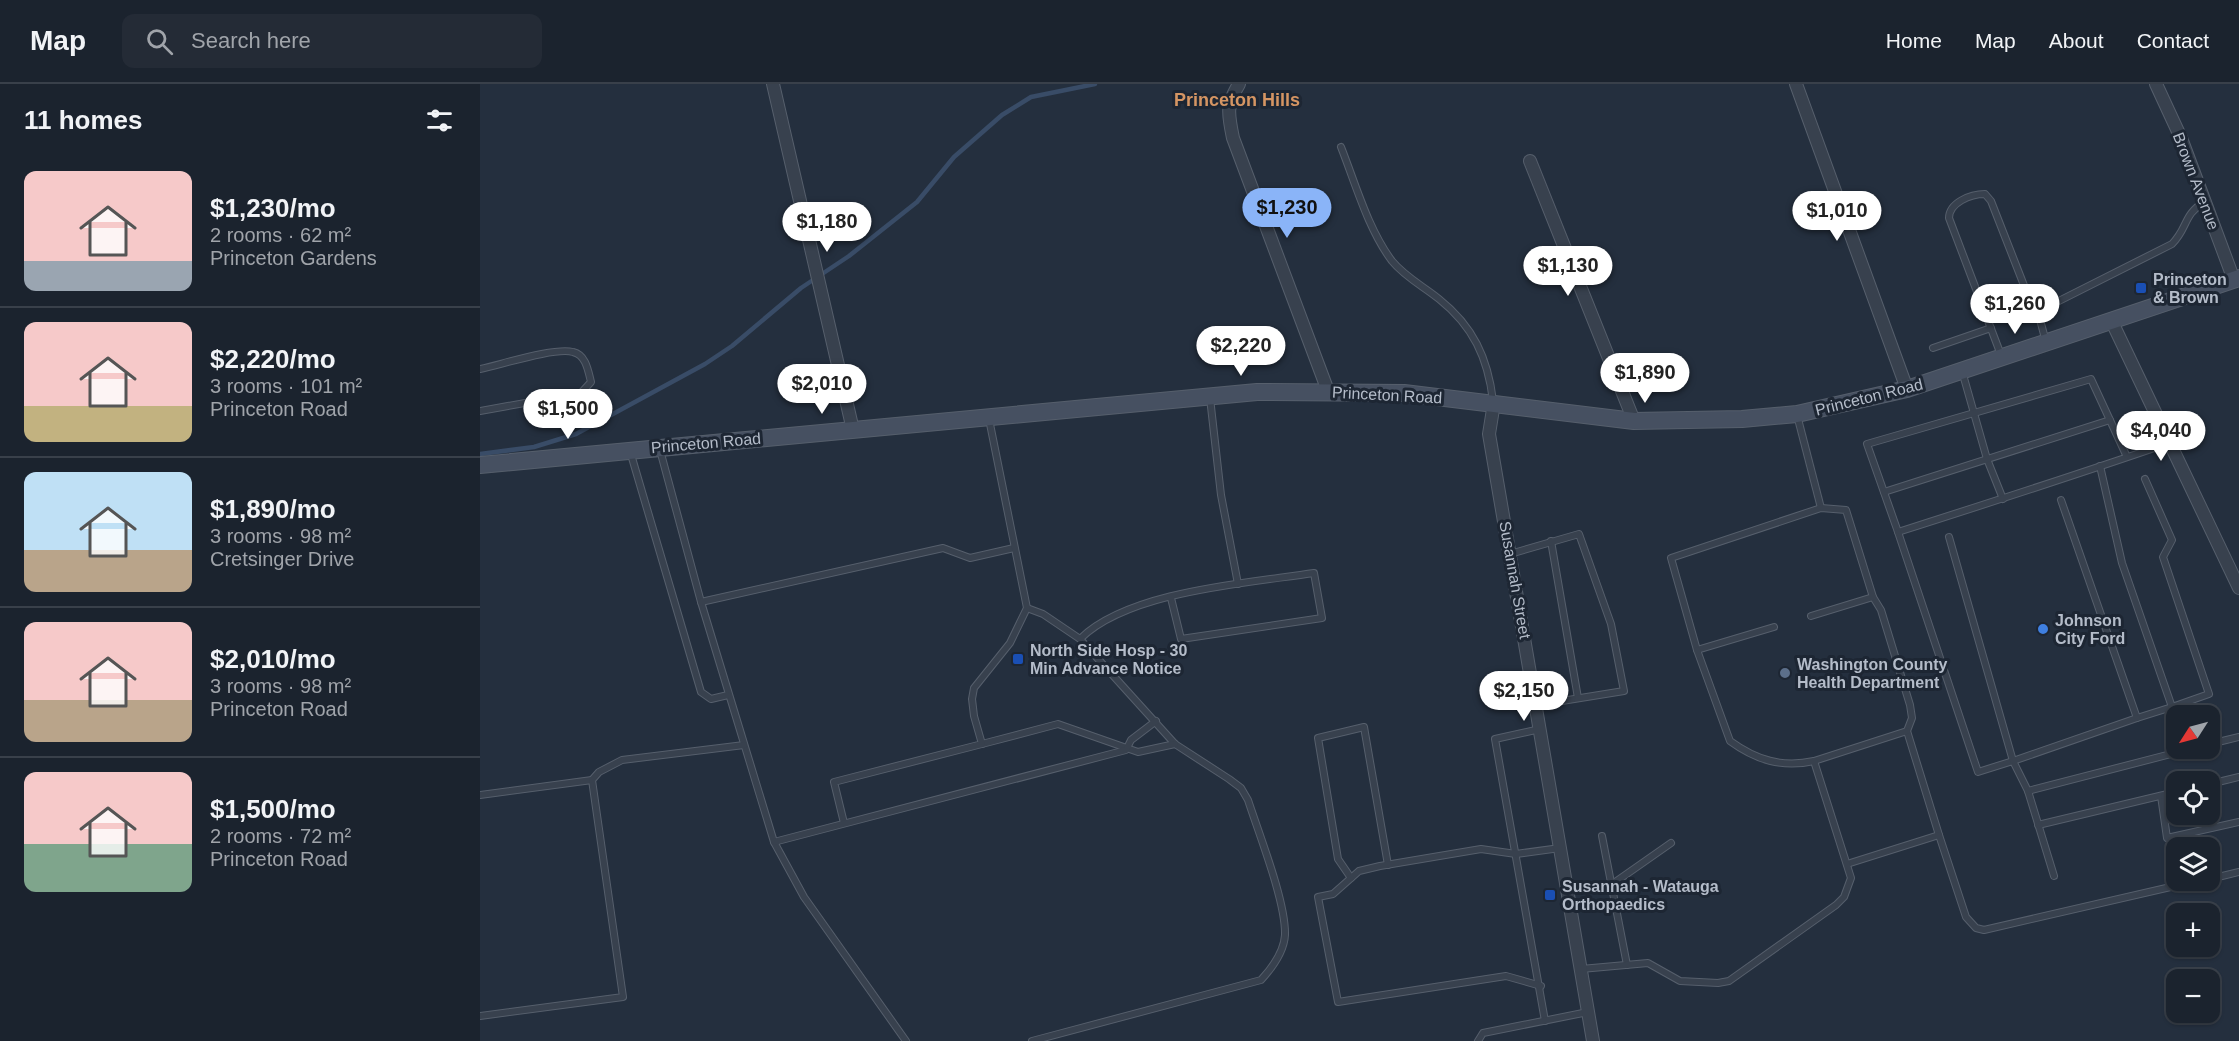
<!DOCTYPE html>
<meta charset="utf-8">
<style>
:root{--surface:#1b232e;--page:#242b36;--text:#f1f3f6;--muted:#a0a4aa;--line:#39404a;--accent:#8ab4f8}
body{margin:0;font-family:Helvetica,sans-serif;background:var(--page);color:var(--text);height:100vh;display:flex;flex-direction:column;font-size:22px;white-space:nowrap}
*{box-sizing:border-box;margin:0}
p{font-size:20px;color:var(--muted)}
.icon{flex:none;width:33px;height:33px;fill:none;stroke:currentColor;stroke-width:2;stroke-linecap:round;stroke-linejoin:round}
.map{position:relative;flex:1;overflow:hidden}
.details{display:flex;flex-direction:column;background:var(--surface);width:480px}
.details>*{flex:none}
.needle{width:39px;rotate:234deg}
.buttons{position:absolute;left:1686px;top:621px;display:grid;gap:12px}
.buttons a{display:grid;place-items:center;width:54px;height:54px;border-radius:12px;background:var(--surface);box-shadow:0 2px 4px #0004,0 0 0 2px var(--line);font-size:30px}
.price{position:absolute;translate:-50% -51px;padding:0 14px;border-radius:21px;background:#fff;color:#222;font-size:20px;line-height:39px;filter:drop-shadow(0 2px 3px #0008)}
.price::after{content:'';position:absolute;left:50%;top:36px;width:18px;height:14px;margin-left:-9px;background:inherit;clip-path:polygon(0 0,100% 0,50% 100%)}
.price.on{background:var(--accent);color:#111}
ul{padding:0;list-style:none}
li{display:flex;align-items:center;gap:18px;height:150px;padding:0 24px}
li+li{border-top:2px solid var(--line)}
li span{display:grid;place-items:center;flex:none;width:168px;height:120px;border-radius:12px;color:#555}
li>.icon{margin-inline-start:auto}
span .icon{width:72px;height:72px;fill:#fffc;stroke-width:1}
li b{font-size:26px}
h2{display:flex;justify-content:space-between;align-items:center;height:72px;padding:0 24px;font-size:26px}
header{display:flex;align-items:center;gap:36px;box-sizing:border-box;height:84px;padding:0 30px;background:var(--surface);border-bottom:2px solid var(--line)}
header strong{font-size:28px}
nav{display:flex;gap:33px;margin-inline-start:auto;font-size:21px}
.search{width:420px;height:54px;background:var(--page);display:flex;align-items:center;gap:15px;box-sizing:border-box;padding:0 21px;border-radius:12px;color:var(--muted);font-size:22px}
main{display:flex;flex:1;min-height:0}
.map>svg:first-child{display:block}
</style>
<header>
<strong>Map</strong>
<div class="search"><svg class="icon" aria-label="search" viewBox="0 0 24 24"><circle cx="10" cy="10" r="6"/><path d="M15 15l6 6"/></svg>Search here</div>
<nav><a>Home</a><a>Map</a><a>About</a><a>Contact</a></nav>
</header>
<main>
<section class="details">
<h2>11 homes<svg class="icon" aria-label="filters" viewBox="0 0 24 24"><path d="M4 7h16M4 17h16"/><circle cx="9" cy="7" r="2"/><circle cx="15" cy="17" r="2"/></svg></h2>
<ul>
<li><span style="background:linear-gradient(#f6c9c9 75%,#9aa5b1 0)"><svg class="icon" aria-label="home" viewBox="0 0 24 24"><path d="M3 11l9-7 9 7M6 9v11h12V9"/></svg></span><div><b>$1,230/mo</b><p>2 rooms · 62 m²</p><p>Princeton Gardens</p></div></li>
<li><span style="background:linear-gradient(#f6c9c9 70%,#c2b280 0)"><svg class="icon" aria-label="home" viewBox="0 0 24 24"><path d="M3 11l9-7 9 7M6 9v11h12V9"/></svg></span><div><b>$2,220/mo</b><p>3 rooms · 101 m²</p><p>Princeton Road</p></div></li>
<li><span style="background:linear-gradient(#bfe0f5 65%,#b9a48a 0)"><svg class="icon" aria-label="home" viewBox="0 0 24 24"><path d="M3 11l9-7 9 7M6 9v11h12V9"/></svg></span><div><b>$1,890/mo</b><p>3 rooms · 98 m²</p><p>Cretsinger Drive</p></div></li>
<li><span style="background:linear-gradient(#f6c9c9 65%,#b9a48a 0)"><svg class="icon" aria-label="home" viewBox="0 0 24 24"><path d="M3 11l9-7 9 7M6 9v11h12V9"/></svg></span><div><b>$2,010/mo</b><p>3 rooms · 98 m²</p><p>Princeton Road</p></div></li>
<li><span style="background:linear-gradient(#f6c9c9 60%,#7fa58c 0)"><svg class="icon" aria-label="home" viewBox="0 0 24 24"><path d="M3 11l9-7 9 7M6 9v11h12V9"/></svg></span><div><b>$1,500/mo</b><p>2 rooms · 72 m²</p><p>Princeton Road</p></div></li>
</ul>
</section>
<div class="map">
<svg width="1759" height="957" viewBox="0 0 1759 957">
<rect width="100%" height="100%" fill="#242f3e"/>
<g fill="none" stroke-linecap="round" stroke-linejoin="round">
<!-- stream -->
<polyline stroke="#394c67" stroke-width="4.5" points="0,370 54,363 96,350 225,280 252,262 321,204 369,172 437,118 474,73 522,31 551,13 615,0"/>
<!-- lane casing -->
<g stroke="#565f6c" stroke-width="8">
<g id="lane">
<path d="M 861,63 C 876,101 888,145 912,177 C 925,193 943,202 959,215 C 993,242 1008,274 1013,317"/>
<path d="M 1566,258 L 1559,232 L 1561,226 L 1692,160 C 1708,144 1703,131 1724,118"/>
<polyline points="1453,264 1511,244"/>
<path d="M 1521,271 L 1469,134 C 1469,119 1490,110 1505,110 L 1511,117 L 1545,204 L 1559,232"/>
<path d="M 0,285 C 20,281 75,263 93,268 C 106,271 108,286 111,298 L 101,309 L 0,327"/>
<polyline points="1482,287 1507,375 1523,415"/>
<polyline points="730,314 741,411 758,500"/>
<polyline points="1317,331 1341,424"/>
<polyline points="180,366 221,518 294,758 324,813 426,957"/>
<polyline points="150,367 221,608 231,615 248,611"/>
<path d="M 1647,373 L 1611,295 L 1387,360 L 1418,448 C 1509,419 1599,390 1689,359"/>
<polyline points="1620,382 1642,479 1692,623 1729,610 1683,473 1692,456 1665,395"/>
<polyline points="1404,408 1630,336"/>
<polyline points="1581,416 1657,634 1692,623"/>
<polyline points="1418,448 1498,688 1533,677 1548,707 1574,792"/>
<polyline points="1469,453 1533,677 1657,634"/>
<polyline points="1071,457 1098,614"/>
<polyline points="1030,470 1099,450 1131,540 1144,607 1057,621"/>
<polyline points="1393,513 1401,526 1430,621 1432,634 1427,647 1459,751"/>
<polyline points="221,518 463,464 490,474 534,464"/>
<path d="M 547,524 L 563,530 L 600,555 L 695,660 L 749,695 L 761,704 L 768,716 C 779,750 806,818 805,851 C 804,868 792,884 781,896 L 552,957"/>
<polyline points="1294,543 1217,566 1191,474 1341,424 1366,426 1393,513 1331,532"/>
<path d="M 600,555 C 648,507 768,499 834,489 L 842,534 L 701,555 L 691,514"/>
<polyline points="1060,645 1015,655 1065,937"/>
<polyline points="502,660 578,640 658,668 695,660"/>
<polyline points="1730,660 1759,653"/>
<polyline points="1334,677 1427,647"/>
<polyline points="1730,700 1759,693"/>
<polyline points="1548,707 1714,664"/>
<polyline points="0,711 112,696"/>
<polyline points="1681,712 1687,754 1759,738"/>
<polyline points="364,739 354,698 502,660 494,632 492,615 494,604 530,559 547,524 509,335"/>
<polyline points="1558,741 1696,708"/>
<polyline points="1122,752 1147,881"/>
<polyline points="294,758 646,666 651,656 676,637"/>
<polyline points="1367,780 1459,751 1486,833 1496,844 1504,846 1721,796"/>
<polyline points="871,794 858,775 838,654 884,643 908,781"/>
<polyline points="1730,795 1759,788"/>
<polyline points="1131,801 1191,759"/>
<path d="M 1101,885 L 1168,879 L 1200,897 L 1238,899 L 1249,897 L 1356,821 L 1364,813 L 1371,794 L 1334,677 C 1302,684 1276,676 1250,657 L 1217,566"/>
<polyline points="1061,902 1026,892 858,918 838,813 853,810 879,787 900,782 1001,765 1036,770 1080,764"/>
<polyline points="0,932 143,913 112,696 119,688 142,676 264,661"/>
<polyline points="998,957 1003,949 1108,928"/>
</g>
</g>
<!-- street casing -->
<g stroke="#565f6c" stroke-width="14">
<g id="street">
<polyline points="293,0 373,346"/>
<path d="M 759,0 C 746,21 748,30 753,54 L 848,307"/>
<polyline points="1316,0 1427,305"/>
<polyline points="1676,0 1701,54 1754,196"/>
<polyline points="1050,77 1154,337"/>
<polyline points="1632,238 1759,504"/>
<polyline points="1014,319 1009,350 1113,957"/>
</g>
</g>
<!-- secondary casing -->
<g stroke="#565f6c" stroke-width="18">
<polyline id="secondary" points="0,381 777,308 924,309 1154,337 1262,335 1317,330 1427,305 1759,194"/>
</g>
<!-- lane -->
<use href="#lane" stroke="#38414e" stroke-width="6"/>
<!-- street -->
<use href="#street" stroke="#38414e" stroke-width="12"/>
<!-- secondary -->
<use href="#secondary" stroke="#465061" stroke-width="16"/>
</g>
<!-- markers -->
<g fill="#1a4fb4" stroke="#1d2633" stroke-width="2">
<rect x="1655" y="198" width="12" height="12" rx="3"/>
<rect x="532" y="569" width="12" height="12" rx="3"/>
<rect x="1064" y="805" width="12" height="12" rx="3"/>
</g>
<circle fill="#3f7fe0" stroke="#1d2633" stroke-width="2" cx="1563" cy="545" r="6"/>
<circle fill="#5c6f8a" stroke="#1d2633" stroke-width="2" cx="1305" cy="589" r="6"/>
<g text-anchor="middle" dominant-baseline="central" stroke-width="6" stroke-linejoin="round" paint-order="stroke">
<!-- street labels -->
<g font-size="16" fill="#b4bcc9" stroke="#1d2633">
<text transform="translate(1716 97) rotate(69)">Brown Avenue</text>
<text transform="translate(907 311) rotate(3)">Princeton Road</text>
<text transform="translate(1389 313) rotate(-14)">Princeton Road</text>
<text transform="translate(226 359) rotate(-5)">Princeton Road</text>
<text transform="translate(1035 496) rotate(80)">Susannah Street</text>
</g>
<!-- poi labels -->
<g font-size="16" font-weight="bold" fill="#b4bcc9" stroke="#1d2633" text-anchor="start">
<text x="1673" y="195">Princeton<tspan x="1673" dy="18">&amp; Brown</tspan></text>
<text x="1575" y="536">Johnson<tspan x="1575" dy="18">City Ford</tspan></text>
<text x="550" y="566">North Side Hosp - 30<tspan x="550" dy="18">Min Advance Notice</tspan></text>
<text x="1317" y="580">Washington County<tspan x="1317" dy="18">Health Department</tspan></text>
<text x="1082" y="802">Susannah - Watauga<tspan x="1082" dy="18">Orthopaedics</tspan></text>
</g>
<!-- neighbourhood labels -->
<g font-size="18" font-weight="bold" fill="#d59563" stroke="#1d2633">
<text x="757" y="16">Princeton Hills</text>
</g>
</g>
</svg>
<div class="buttons">
<a><svg class="needle" viewBox="-14 -14 28 28"><path d="M0-13l5 13h-10z" fill="#e53935"/><path d="M0 13l5-13h-10z" fill="#a0a4aa"/></svg></a>
<a><svg class="icon" aria-label="locate" viewBox="0 0 24 24"><circle cx="12" cy="12" r="6"/><path d="M12 2v4M12 18v4M2 12h4M18 12h4"/></svg></a>
<a><svg class="icon" aria-label="layers" viewBox="0 0 24 24"><path d="M12 4l9 5-9 5-9-5zM3 14l9 5 9-5"/></svg></a>
<a>+</a>
<a>−</a>
</div>
<b class="price on" style="left:807px;top:155px">$1,230</b>
<b class="price" style="left:1357px;top:158px">$1,010</b>
<b class="price" style="left:347px;top:169px">$1,180</b>
<b class="price" style="left:1088px;top:213px">$1,130</b>
<b class="price" style="left:1535px;top:251px">$1,260</b>
<b class="price" style="left:761px;top:293px">$2,220</b>
<b class="price" style="left:1165px;top:320px">$1,890</b>
<b class="price" style="left:342px;top:331px">$2,010</b>
<b class="price" style="left:88px;top:356px">$1,500</b>
<b class="price" style="left:1681px;top:378px">$4,040</b>
<b class="price" style="left:1044px;top:638px">$2,150</b>
</div>
</main>
